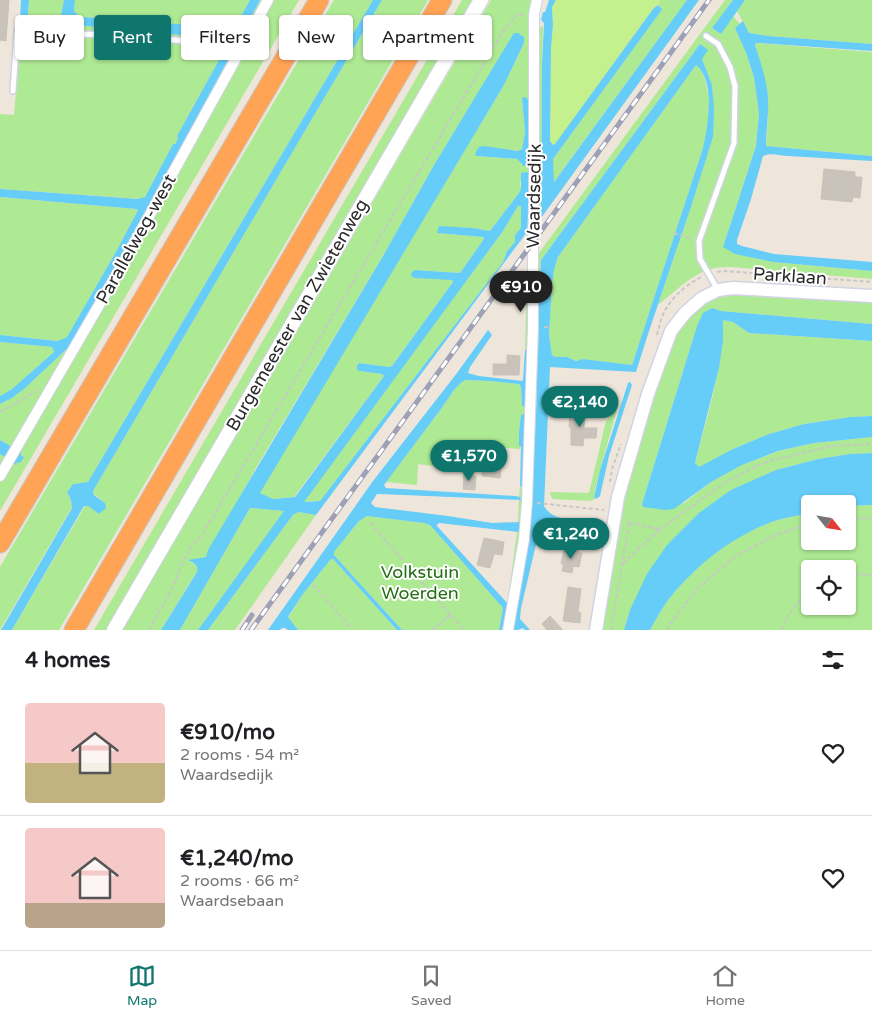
<!DOCTYPE html>
<meta charset="utf-8">
<style>
:root{--surface:#fff;--page:#f2f2f2;--text:#202124;--muted:#757577;--line:#e0e0e0;--accent:#0f766e}
body{margin:0;font-family:"Varela Round",sans-serif;background:var(--page);color:var(--text);height:100vh;display:flex;flex-direction:column;font-size:19px;white-space:nowrap}
*{box-sizing:border-box;margin:0}
p{font-size:16px;color:var(--muted)}
.icon{flex:none;width:28px;height:28px;fill:none;stroke:currentColor;stroke-width:2;stroke-linecap:round;stroke-linejoin:round}
.map{position:relative;height:630px;overflow:hidden}
.panel{display:flex;flex-direction:column;background:var(--surface);flex:1}
.panel>*{flex:none}
.hud{position:absolute;left:15px;top:15px;width:500px;height:45px;display:flex;gap:10px}
.needle{width:32px;rotate:120deg}
.fabs{position:absolute;left:801px;top:495px;display:grid;gap:10px}
.fabs a{display:grid;place-items:center;width:55px;height:55px;border-radius:5px;background:var(--surface);box-shadow:0 1px 4px #0004;font-size:25px}
.price{position:absolute;translate:-50% -42px;padding:0 11px;border-radius:18px;background:var(--accent);color:#fff;font-size:16px;line-height:32px;filter:drop-shadow(0 1px 2px #0008)}
.price::after{content:'';position:absolute;left:50%;top:30px;width:15px;height:11px;margin-left:-8px;background:inherit;clip-path:polygon(0 0,100% 0,50% 100%)}
.price.current{background:#222;color:#fff}
ul{padding:0;list-style:none}
li{display:flex;align-items:center;gap:15px;height:125px;padding:0 25px}
li+li{border-top:1px solid var(--line)}
li span{display:grid;place-items:center;flex:none;width:140px;height:100px;border-radius:5px;color:#555}
li>.icon{margin-inline-start:auto}
span .icon{width:60px;height:60px;fill:#fffc;stroke-width:1}
li b{font-size:21px}
h2{display:flex;justify-content:space-between;align-items:center;height:60px;padding:0 25px;font-size:21px}
.pill{padding:0 18px;border-radius:5px;background:var(--surface);box-shadow:0 1px 4px #0004;font-size:18px;line-height:45px}
.pill.current{background:var(--accent);color:#fff}
.menu{display:flex;justify-content:space-around;align-items:center;height:70px;border-top:1px solid var(--line);background:var(--surface);font-size:14px;color:var(--muted)}
.menu a{display:grid;justify-items:center;gap:2px}
.menu .current{color:var(--accent)}
.map>svg:first-child{display:block}
</style>
<div class="map">
<svg width="872" height="630" viewBox="0 0 872 630">
<rect width="100%" height="100%" fill="#eee6db"/>
<!-- green -->
<g fill="#aee993" fill-rule="evenodd">
<polygon points="29,0 64,0 61,15 58,17 69,28 85,26 239,39 260,0 299,0 0,511 0,453 13,461 21,456 19,452 0,440 0,404 12,398 24,389 71,345 152,201 230,56 224,51 177,136 178,139 175,144 173,144 145,197 139,199 0,189 0,114 14,115 22,23 25,24 35,20 29,18 28,15"/>
<polygon points="75,0 250,0 236,25 231,28 83,17 78,15 74,11"/>
<polygon points="334,0 373,0 88,482 73,484 67,492 71,500 72,507 0,630 0,567"/>
<polygon points="382,0 428,0 59,630 12,630 85,506 88,506 99,514 105,503 94,494 93,491"/>
<polygon points="462,0 473,0 107,630 94,630"/>
<path d="M 491,0 L 531,0 L 529,30 L 539,28 L 543,26 L 542,65 L 541,218 L 527,232 L 531,175 L 520,182 L 521,189 L 519,193 L 490,231 L 473,228 L 439,227 L 438,233 L 483,237 L 484,239 L 460,273 L 415,270 L 452,280 L 453,282 L 392,366 L 389,367 L 359,363 L 360,371 L 382,374 L 384,376 L 294,497 L 273,499 L 259,493 L 504,85 L 524,43 L 514,34 L 434,165 L 383,256 L 260,461 L 206,557 L 189,561 L 197,565 L 198,569 L 197,572 L 191,581 L 161,630 L 122,630 ZM 522,99 L 530,154 L 522,164 L 517,159 L 476,156 L 503,149 L 518,151 L 522,149 L 525,132 Z"/>
<polygon points="660,0 687,0 553,183 553,159 661,11 660,6 658,5"/>
<path d="M 725,0 L 733,0 L 712,28 L 721,34 L 733,16 L 740,24 L 735,28 L 746,53 L 754,77 L 759,114 L 756,146 L 723,247 L 773,262 L 872,271 L 872,279 L 731,267 C 726,267 720,267 715,268 C 693,272 675,292 658,305 L 692,204 L 713,137 L 712,85 L 702,59 L 700,44 L 541,260 L 540,280 L 538,293 L 539,317 L 536,414 L 530,536 L 513,630 L 504,630 L 517,532 L 519,528 L 519,522 L 518,522 L 519,500 L 520,500 L 520,497 L 519,497 L 520,486 L 523,487 L 524,414 L 521,415 L 519,431 L 519,445 L 521,446 L 520,449 L 441,443 L 436,447 L 439,461 L 433,466 L 418,464 L 417,485 L 386,482 L 441,409 L 454,390 L 462,382 L 466,380 L 489,381 L 519,384 L 521,387 L 522,406 L 528,350 L 525,350 L 527,272 L 539,253 Z"/>
<polygon points="745,0 872,0 872,44 768,36 749,33 737,11"/>
<polygon points="756,43 872,52 872,156 766,146 768,118 768,96 755,45"/>
<polygon points="696,65 702,71 706,83 710,106 708,127 703,148 632,365 583,359 576,361 567,357 555,357 552,355 549,335 552,284 554,270 558,257"/>
<polygon points="0,197 136,209 138,210 117,250 67,337 59,341 0,335"/>
<polygon points="518,206 521,206 521,229 515,235 515,242 507,251 503,262 320,501 303,502 503,231"/>
<polygon points="741,293 872,302 872,324 720,311 712,308 697,326 642,504 643,507 684,503 711,482 742,465 779,451 814,443 872,437 872,453 850,454 818,459 776,470 630,610 624,630 601,630 624,490 671,348 683,323 692,313 709,301 722,297"/>
<path d="M 723,320 L 733,322 L 749,333 L 872,341 L 872,416 L 850,417 L 804,424 L 769,434 L 733,449 L 700,468 L 695,464 C 707,416 723,369 723,320 Z"/>
<polygon points="0,342 52,347 54,352 12,389 0,396"/>
<polygon points="617,409 596,485 594,497 595,499 590,501 552,499 550,492 589,493 606,421"/>
<path d="M 872,505 L 872,630 L 650,630 C 655,621 660,612 666,603 C 693,568 727,539 769,523 C 782,518 796,516 810,513 L 810,541 L 848,541 L 848,506 ZM 810,569 L 848,569 L 848,606 L 810,606 Z"/>
<polygon points="250,508 285,511 198,630 180,630"/>
<polygon points="298,512 316,515 235,630 208,630 293,515"/>
<polygon points="367,516 424,523 430,525 503,608 499,630 402,630 334,555 334,552 359,521"/>
<polygon points="331,559 333,559 397,630 298,630 288,618 303,594"/>
</g>
<!-- pitch -->
<polygon fill="#c4f18e" points="556,0 660,0 658,5 653,9 555,145 553,145 550,142 551,48 553,25 552,7"/>
<!-- water -->
<g fill="#65cdf8" fill-rule="evenodd">
<path d="M 21,0 L 29,0 L 28,15 L 30,18 L 35,20 L 34,24 C 29,26 23,25 20,20 Z"/>
<polygon points="64,0 75,0 74,11 78,15 83,17 231,28 236,25 250,0 260,0 239,39 234,40 85,26 69,28 44,27 41,23 43,18 58,17 61,15"/>
<polygon points="373,0 382,0 93,491 94,495 105,503 106,508 99,514 88,506 84,506 12,630 1,630 72,508 71,500 67,492 73,484 88,482"/>
<polygon points="549,0 556,0 552,7 553,25 551,48 550,141 553,145 555,144 653,9 658,5 662,9 661,11 553,159 554,182 687,0 699,0 541,218 542,65 544,23 541,20 543,12 545,12"/>
<polygon points="733,0 745,0 721,34 712,28"/>
<path d="M 743,21 L 749,33 L 768,36 L 872,44 L 872,51 L 759,43 L 756,43 L 755,45 C 760,60 768,84 768,99 C 769,115 766,131 766,146 L 872,156 L 872,161 L 789,156 C 781,156 771,152 763,156 L 751,199 L 737,240 L 737,244 L 742,246 L 774,254 L 872,262 L 872,271 L 773,262 L 735,254 L 723,247 L 756,146 L 759,114 L 754,77 L 746,53 L 735,28 Z"/>
<path d="M 514,33 L 518,33 L 524,37 L 524,43 L 504,85 L 260,493 L 273,499 L 295,497 L 384,376 L 382,374 L 360,371 L 357,370 L 357,366 L 359,363 L 389,367 L 392,366 L 453,282 L 452,280 L 415,278 L 411,276 L 412,272 L 415,270 L 460,273 L 484,239 L 483,237 L 437,233 L 439,226 L 473,228 L 490,231 L 519,193 L 521,189 L 521,173 L 527,172 L 531,175 L 527,232 L 316,515 L 298,512 L 293,515 L 208,630 L 198,630 L 284,511 L 250,508 L 180,630 L 161,630 L 197,572 C 199,565 194,563 188,560 L 206,557 L 208,550 L 383,256 L 434,165 ZM 518,206 L 521,206 L 521,228 L 515,235 L 515,242 L 507,251 L 503,262 L 320,501 L 304,502 L 503,231 Z"/>
<path d="M 700,44 L 708,50 L 702,59 L 712,85 L 714,110 L 713,137 L 692,204 L 648,334 L 636,372 L 550,367 L 544,506 C 552,521 574,520 589,521 L 592,525 L 593,530 L 589,533 L 549,530 L 538,536 L 521,608 L 520,619 L 530,630 L 525,630 L 523,628 L 518,630 L 513,630 L 530,536 L 536,414 L 539,317 L 538,293 L 540,280 L 541,260 ZM 696,65 C 716,81 708,126 703,148 L 632,365 L 583,359 L 576,361 L 567,357 L 555,357 L 552,355 L 549,335 L 552,284 L 554,270 L 558,257 Z"/>
<polygon points="224,51 228,52 230,56 152,201 71,345 24,389 12,398 0,404 0,396 12,389 54,352 52,347 0,342 0,335 58,341 67,337 117,250 138,210 136,209 0,197 0,189 138,199 145,197 173,144 175,144 178,139 177,136"/>
<polygon points="524,97 527,98 530,104 530,154 529,166 523,166 522,164 517,159 476,156 475,153 479,147 484,146 518,151 522,149 525,132 522,98"/>
<polygon points="712,308 721,311 872,324 872,341 749,333 733,322 723,320 723,341 719,368 695,463 699,467 733,449 769,434 804,424 850,417 872,416 872,437 814,443 778,451 742,465 711,482 674,509 666,510 643,507 642,504 697,326 703,313"/>
<polygon points="488,330 492,335 470,367 468,373 479,376 522,381 523,379 525,350 528,350 525,407 522,406 521,387 519,384 489,381 466,380 462,382 454,390 441,409 384,485 386,488 515,496 520,497 521,500 379,494 377,494 371,503 375,507 448,516 492,523 520,522 520,524 522,525 518,532 439,523 437,525 437,526 508,604 504,630 499,630 503,608 430,525 424,523 367,516 359,521 334,552 334,555 402,630 397,630 333,559 331,559 303,594 288,617 298,630 288,630 285,628 282,628 280,630 268,630 373,481 457,373"/>
<polygon points="630,382 632,385 609,456 600,496 596,499 594,497 600,470 628,383"/>
<polygon points="524,414 526,415 523,487 520,486 521,446 519,446 519,431 521,415"/>
<polygon points="0,440 21,452 21,456 24,457 20,463 17,462 16,465 13,461 0,454"/>
<path d="M 872,453 L 872,505 L 848,506 L 848,504 L 810,504 L 810,513 C 796,516 782,518 769,523 C 727,540 693,568 666,603 C 660,612 655,621 650,630 L 624,630 L 630,610 L 647,574 L 667,545 L 699,513 L 731,490 L 776,470 L 818,459 L 850,454 Z"/>
</g>
<!-- building -->
<g fill="#c9c3bb" stroke="#c9c2b5">
<polygon points="0,0 9,0 6,41 0,40"/>
<polygon points="824,169 855,172 855,177 862,177 860,198 853,197 852,202 821,199"/>
<polygon points="507,355 520,356 519,375 493,375 493,364 507,364"/>
<polygon points="570,410 585,411 584,428 597,428 596,438 584,438 583,446 571,445 571,427 569,427"/>
<polygon points="483,458 502,459 500,478 482,476"/>
<polygon points="464,475 476,476 475,490 463,489"/>
<polygon points="484,538 504,542 502,555 494,554 490,568 477,565"/>
<polygon points="569,547 578,549 578,553 582,553 579,567 573,566 572,573 562,571 564,564 561,564 564,550 568,551"/>
<polygon points="568,587 581,589 578,612 581,613 580,623 563,621"/>
<polygon points="550,616 563,630 547,630 542,624"/>
</g>
<g fill="none" stroke-linecap="round" stroke-linejoin="round">
<!-- service casing -->
<g stroke="#d0d3e4" stroke-width="8">
<g id="service">
<polyline points="706,36 718,44 730,67 735,86 734,143 699,241 700,259 718,290"/>
<polyline points="13,91 17,32 55,35 104,34 210,43 241,47"/>
</g>
</g>
<!-- minor casing -->
<g stroke="#d0d3e4" stroke-width="12">
<g id="minor">
<polyline points="0,476 120,269 268,0"/>
<polyline points="508,630 524,539 527,502 533,327 533,254 534,206 534,14 537,0"/>
</g>
</g>
<!-- tertiary casing -->
<g stroke="#d0d3e4" stroke-width="15">
<polyline id="tertiary" points="596,630 618,497 648,394 671,331 685,313 702,298 718,290 733,288 872,296"/>
</g>
<!-- secondary casing -->
<g stroke="#d0d3e4" stroke-width="16">
<polyline id="secondary" points="114,630 481,0"/>
</g>
<!-- motorway casing -->
<g stroke="#c8c8c8" stroke-width="21">
<g id="motorway">
<polyline points="0,543 319,0"/>
<polyline points="74,630 442,0"/>
</g>
</g>
<!-- path -->
<g stroke="#c8c8c8" stroke-width="2" stroke-dasharray="4 2.5" stroke-linecap="butt">
<polyline points="674,233 692,239"/>
<polyline points="717,272 723,271 738,272 872,282"/>
<polyline points="544,327 551,327"/>
<path d="M 657,335 C 659,327 661,319 664,312 C 672,297 686,285 701,277"/>
<polyline points="0,412 37,391"/>
<polyline points="610,482 612,469 621,444"/>
<polyline points="537,503 604,510"/>
<polyline points="848,519 872,518"/>
<polyline points="370,523 464,630"/>
<polyline points="660,529 723,484 754,467 770,461 832,446 872,444"/>
<polyline points="623,563 660,529 629,523"/>
<polyline points="848,576 855,574 872,575"/>
<polyline points="313,585 353,630"/>
<polyline points="149,630 176,581 182,563 191,547 202,535 505,28 517,15 524,15"/>
<polyline points="432,630 451,614"/>
<polyline points="611,630 629,523 626,521"/>
<polyline points="666,630 697,589 733,558 775,535 810,524"/>
<path d="M 781,630 C 787,614 797,603 810,592"/>
</g>
<!-- service -->
<use href="#service" stroke="#fff" stroke-width="5"/>
<!-- minor -->
<use href="#minor" stroke="#fff" stroke-width="10"/>
<!-- tertiary -->
<use href="#tertiary" stroke="#fff" stroke-width="12"/>
<!-- secondary -->
<use href="#secondary" stroke="#fff" stroke-width="14"/>
<!-- motorway -->
<use href="#motorway" stroke="#ffa355" stroke-width="19"/>
<!-- rail casing -->
<g stroke="#9da0b6" stroke-width="5">
<g id="rail">
<polyline points="242,630 252,615"/>
<polyline points="251,630 709,0"/>
</g>
</g>
<!-- rail -->
<use href="#rail" stroke="#fff" stroke-width="3" stroke-dasharray="9" stroke-linecap="butt"/>
</g>
<g text-anchor="middle" dominant-baseline="central" stroke-width="4" stroke-linejoin="round" paint-order="stroke">
<!-- street labels -->
<g font-size="18" fill="#2a2a2a" stroke="#fff">
<text transform="translate(534 196) rotate(-89)">Waardsedijk</text>
<text transform="translate(136 239) rotate(-61)">Parallelweg-west</text>
<text transform="translate(790 276) rotate(4)">Parklaan</text>
<text transform="translate(297 315) rotate(-60)">Burgemeester van Zwietenweg</text>
</g>
<!-- park labels -->
<g font-size="18" fill="#246e14" stroke="#fff">
<text x="420" y="572">Volkstuin<tspan x="420" dy="21">Woerden</tspan></text>
</g>
</g>
</svg>
<div class="fabs">
<a><svg class="needle" viewBox="-14 -14 28 28"><path d="M0-13l5 13h-10z" fill="#e53935"/><path d="M0 13l5-13h-10z" fill="#757577"/></svg></a>
<a><svg class="icon" aria-label="locate" viewBox="0 0 24 24"><circle cx="12" cy="12" r="6"/><path d="M12 2v4M12 18v4M2 12h4M18 12h4"/></svg></a>
</div>
<b class="price current" style="left:521px;top:313px">€910</b>
<b class="price" style="left:580px;top:428px">€2,140</b>
<b class="price" style="left:469px;top:482px">€1,570</b>
<b class="price" style="left:571px;top:560px">€1,240</b>
<div class="hud">
<a class="pill">Buy</a>
<a class="pill current">Rent</a>
<a class="pill">Filters</a>
<a class="pill">New</a>
<a class="pill">Apartment</a>
</div>
</div>
<section class="panel">
<h2>4 homes<svg class="icon" aria-label="filters" viewBox="0 0 24 24"><path d="M4 7h16M4 17h16"/><circle cx="9" cy="7" r="2"/><circle cx="15" cy="17" r="2"/></svg></h2>
<ul>
<li><span style="background:linear-gradient(#f6c9c9 60%,#c2b280 0)"><svg class="icon" aria-label="home" viewBox="0 0 24 24"><path d="M3 11l9-7 9 7M6 9v11h12V9"/></svg></span><div><b>€910/mo</b><p>2 rooms · 54 m²</p><p>Waardsedijk</p></div><svg class="icon" aria-label="heart" viewBox="0 0 24 24"><path d="M12 20l-8-8c-3-5 5-10 8-4 3-6 11-1 8 4z"/></svg></li>
<li><span style="background:linear-gradient(#f6c9c9 75%,#b9a48a 0)"><svg class="icon" aria-label="home" viewBox="0 0 24 24"><path d="M3 11l9-7 9 7M6 9v11h12V9"/></svg></span><div><b>€1,240/mo</b><p>2 rooms · 66 m²</p><p>Waardsebaan</p></div><svg class="icon" aria-label="heart" viewBox="0 0 24 24"><path d="M12 20l-8-8c-3-5 5-10 8-4 3-6 11-1 8 4z"/></svg></li>
</ul>
</section>
<nav class="menu">
<a class="current"><svg class="icon" aria-label="map" viewBox="0 0 24 24"><path d="M3 6l6-2 6 2 6-2v14l-6 2-6-2-6 2zM9 4v14M15 6v14"/></svg>Map</a>
<a><svg class="icon" aria-label="saved" viewBox="0 0 24 24"><path d="M7 4h10v16l-5-4-5 4z"/></svg>Saved</a>
<a><svg class="icon" aria-label="home" viewBox="0 0 24 24"><path d="M3 11l9-7 9 7M6 9v11h12V9"/></svg>Home</a>
</nav>
